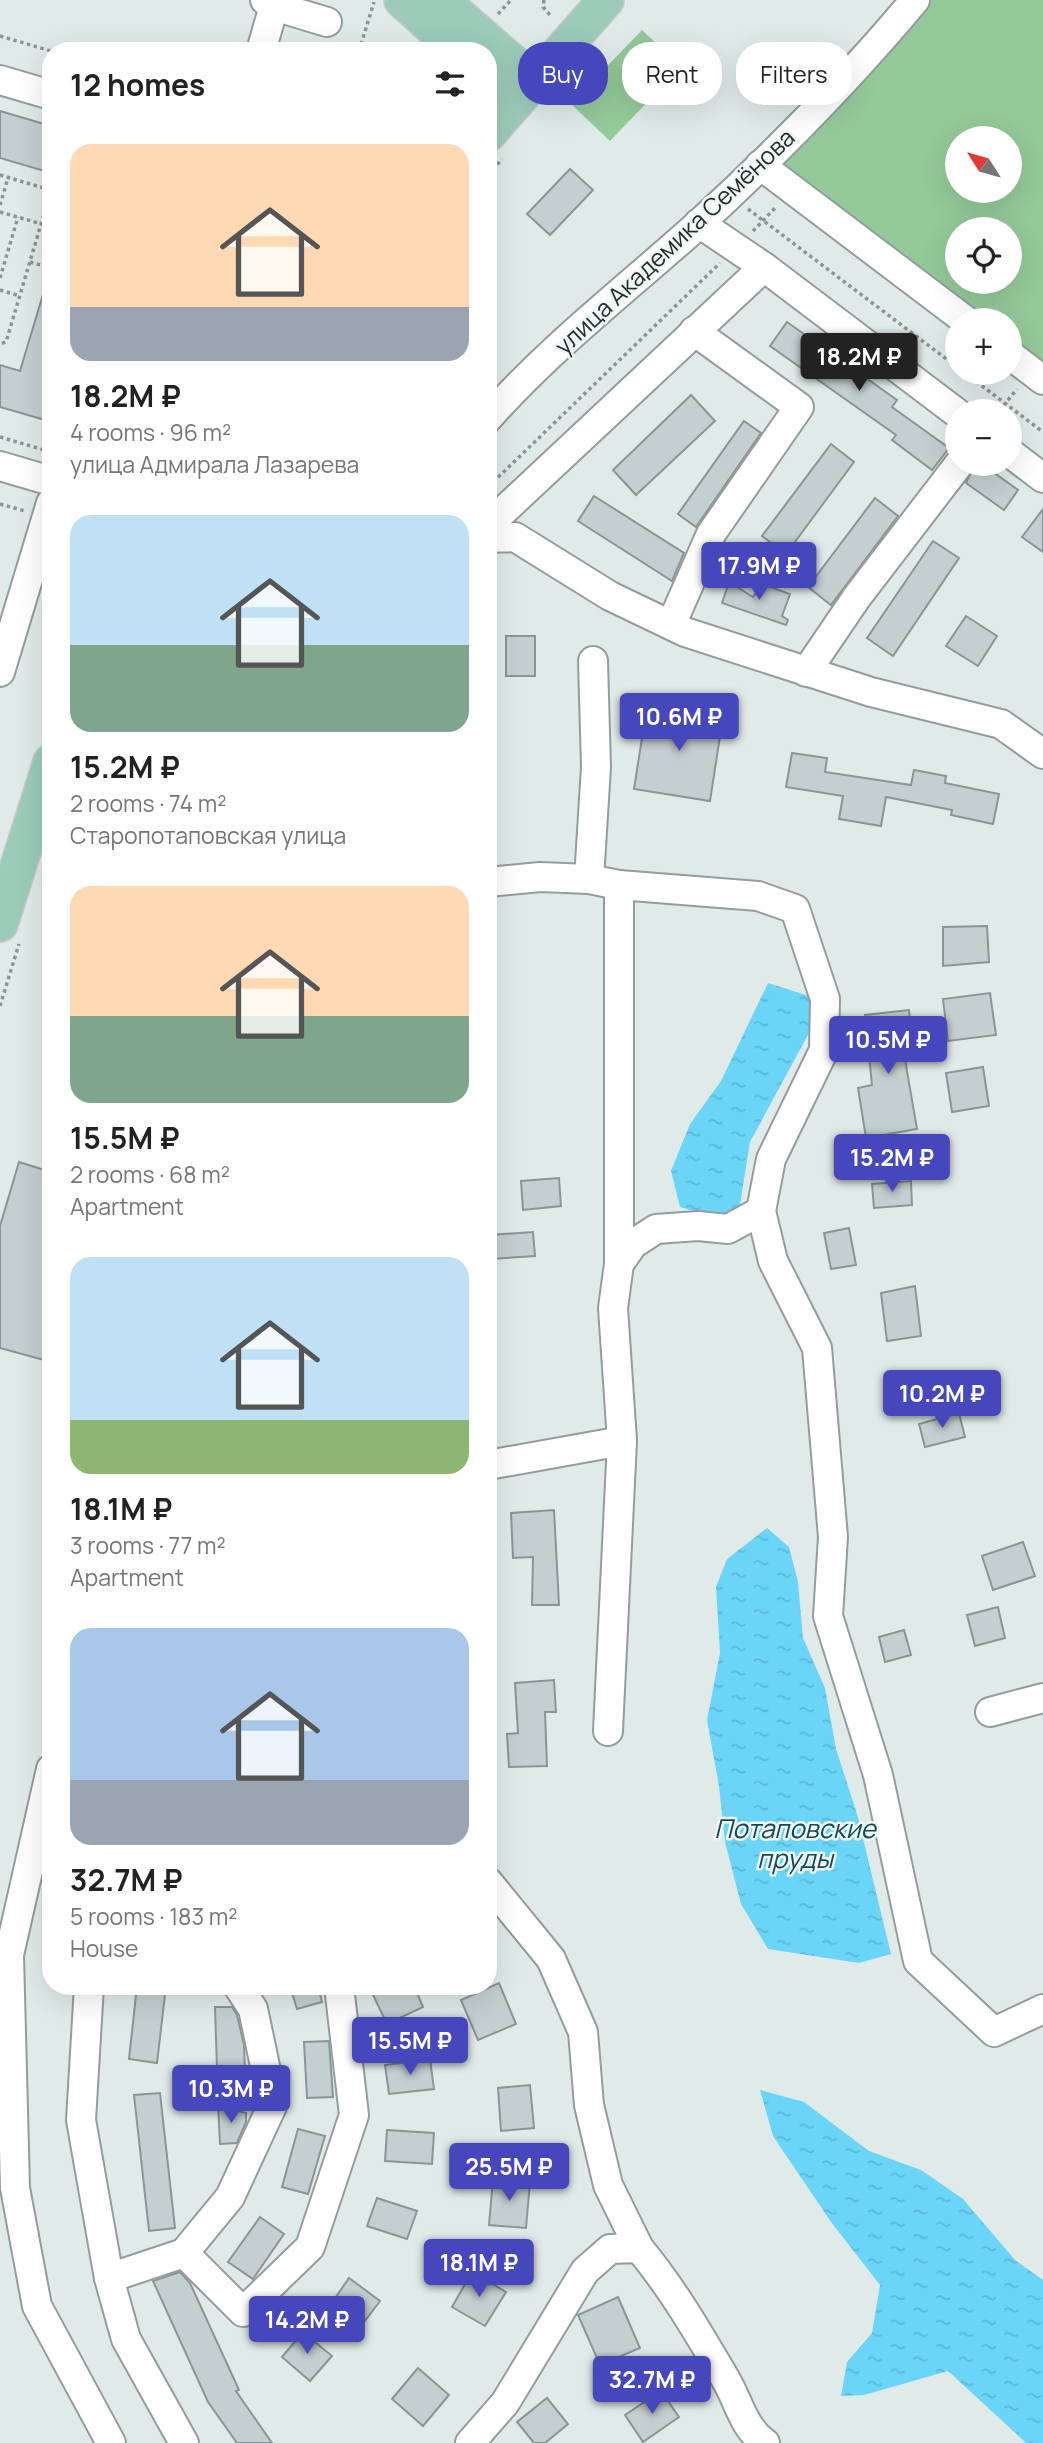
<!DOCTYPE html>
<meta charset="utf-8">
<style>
:root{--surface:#fff;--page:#f2f2f2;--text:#222;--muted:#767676;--accent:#4647bc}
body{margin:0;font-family:Manrope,sans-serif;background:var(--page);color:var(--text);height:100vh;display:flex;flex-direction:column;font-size:26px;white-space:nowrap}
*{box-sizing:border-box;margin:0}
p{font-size:23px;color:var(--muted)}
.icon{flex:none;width:38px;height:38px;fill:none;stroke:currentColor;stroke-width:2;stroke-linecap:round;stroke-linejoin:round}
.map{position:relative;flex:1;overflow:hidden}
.details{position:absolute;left:42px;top:42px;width:455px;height:1953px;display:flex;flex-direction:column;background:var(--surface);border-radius:28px;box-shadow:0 7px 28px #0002}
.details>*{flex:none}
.hud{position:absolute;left:518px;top:42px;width:420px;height:63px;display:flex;gap:14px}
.needle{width:46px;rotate:307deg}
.controls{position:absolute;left:945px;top:126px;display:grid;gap:14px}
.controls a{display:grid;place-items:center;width:77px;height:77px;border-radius:50%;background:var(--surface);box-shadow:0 7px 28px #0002;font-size:35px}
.price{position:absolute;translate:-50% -60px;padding:0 16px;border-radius:7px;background:var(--accent);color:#fff;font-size:23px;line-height:46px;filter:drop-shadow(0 2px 4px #0008)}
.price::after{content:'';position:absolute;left:50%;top:42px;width:21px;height:16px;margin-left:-10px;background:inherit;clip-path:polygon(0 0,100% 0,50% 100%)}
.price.current{background:#222;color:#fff}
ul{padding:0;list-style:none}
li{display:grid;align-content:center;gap:14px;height:371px;padding:0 28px}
li span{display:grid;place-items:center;height:217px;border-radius:21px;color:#555}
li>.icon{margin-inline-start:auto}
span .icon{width:126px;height:126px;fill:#fffc;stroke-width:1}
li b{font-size:30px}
h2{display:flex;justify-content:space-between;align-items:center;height:84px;padding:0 28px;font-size:30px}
.pill{padding:0 24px;border-radius:28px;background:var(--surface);box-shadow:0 7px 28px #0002;font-size:24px;line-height:63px}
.pill.current{background:var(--accent);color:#fff}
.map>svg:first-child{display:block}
</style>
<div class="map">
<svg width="1043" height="2443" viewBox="0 0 1043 2443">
<defs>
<pattern id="water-ripples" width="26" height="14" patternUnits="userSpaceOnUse" patternTransform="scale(1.75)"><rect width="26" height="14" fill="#6ad5f7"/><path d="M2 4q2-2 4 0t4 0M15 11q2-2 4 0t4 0" fill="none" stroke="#5cb7d4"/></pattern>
</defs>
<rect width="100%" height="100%" fill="#e0ebe9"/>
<!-- green -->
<g fill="#94c999" fill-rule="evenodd">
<path d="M 928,0 L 1043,0 L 1043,369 L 1010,344 L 1010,320 L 979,320 L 781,166 ZM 957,138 L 1010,138 L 1010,191 L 957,191 ZM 957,229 L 1010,229 L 1010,282 L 957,282 Z"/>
<polygon points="642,30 681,67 610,141 571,104"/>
</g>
<!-- water -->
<g fill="url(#water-ripples)">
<polygon points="768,983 809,996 809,1033 750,1142 739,1211 721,1219 680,1207 671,1171 690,1124 721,1081"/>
<polygon points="767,1528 789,1547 798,1582 803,1638 825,1688 836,1749 857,1814 891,1954 859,1963 768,1949 741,1904 725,1842 719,1786 707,1720 720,1653 716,1587 727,1559"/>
<polygon points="760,2090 804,2102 869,2151 921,2170 963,2199 1015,2260 1043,2280 1043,2443 1026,2443 948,2371 864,2395 841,2396 847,2362 872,2333 880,2285 831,2222 773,2136"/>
</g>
<!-- building -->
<g fill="#c4cfd0" stroke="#8b9596" stroke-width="2">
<polygon points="0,111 51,126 51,173 0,158"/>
<polygon points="570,169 593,190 550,235 527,214"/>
<polygon points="47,281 51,281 51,401 45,420 0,407 0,365 20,371"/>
<polygon points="787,322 897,400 892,407 949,448 932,470 892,440 896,435 770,346"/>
<polygon points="691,395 715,421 636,495 613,470"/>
<polygon points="744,421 761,433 696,527 678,514"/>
<polygon points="831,444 854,462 786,554 762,536"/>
<polygon points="975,464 982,464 1018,490 1004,510 966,483"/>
<polygon points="594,496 684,553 672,581 578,521"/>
<polygon points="875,498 898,516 831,605 808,587"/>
<polygon points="1043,509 1043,552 1022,537"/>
<polygon points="933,541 959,558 893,656 867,638"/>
<polygon points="729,582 753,597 762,584 790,594 782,616 788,620 786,625 722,603"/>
<polygon points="966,616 997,636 978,666 946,646"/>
<rect x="506" y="636" width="29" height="40"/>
<polygon points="647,706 723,717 710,801 634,789"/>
<polygon points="792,753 827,758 825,772 911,785 914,770 946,776 945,783 999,794 993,824 951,815 952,810 886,797 881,826 839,819 843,796 786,787"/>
<polygon points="987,926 989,962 943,966 943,927"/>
<polygon points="990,993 996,1035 948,1041 943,999"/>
<polygon points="909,1010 914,1053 904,1054 917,1129 866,1138 858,1088 872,1085 865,1015"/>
<polygon points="983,1067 989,1106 952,1112 946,1073"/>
<polygon points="19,1162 51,1172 51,1362 0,1348 0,1226"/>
<polygon points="559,1178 561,1206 523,1210 521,1181"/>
<polygon points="911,1181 912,1205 874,1208 872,1184"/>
<polygon points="849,1228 856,1265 831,1269 824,1233"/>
<polygon points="533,1232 535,1256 491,1259 489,1235"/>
<polygon points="915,1286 921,1336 887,1341 881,1293"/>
<polygon points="959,1413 965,1437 925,1447 919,1424"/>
<polygon points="554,1510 559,1605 532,1605 533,1557 513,1558 511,1513"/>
<polygon points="1023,1542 1035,1576 993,1590 982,1556"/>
<polygon points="998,1607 1005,1638 975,1646 967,1615"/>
<polygon points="904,1630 911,1655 885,1662 879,1637"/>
<polygon points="554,1680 556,1712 545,1712 547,1766 509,1767 507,1734 518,1733 515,1683"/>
<polygon points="499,1983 516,2024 478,2040 461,2000"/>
<polygon points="137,1986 166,1986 157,2063 129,2059"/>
<polygon points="290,1986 318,1986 322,2002 297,2009"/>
<polygon points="391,1986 414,1986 423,2007 387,2024 373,1995"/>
<polygon points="215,2007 232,2007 237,2015 244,2045 245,2073 217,2070"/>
<polygon points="329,2041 333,2097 307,2098 304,2042"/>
<polygon points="430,2059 434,2089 389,2094 385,2065"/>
<polygon points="245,2083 245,2102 218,2103 218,2086"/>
<polygon points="530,2085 534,2128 501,2131 498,2088"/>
<polygon points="160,2093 175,2228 149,2231 134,2095"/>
<polygon points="218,2105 246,2113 246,2122 237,2143 220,2144"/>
<polygon points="298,2129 325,2136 308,2194 282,2187"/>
<polygon points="387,2130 434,2133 432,2164 385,2161"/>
<polygon points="493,2179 530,2182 526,2228 489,2225"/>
<polygon points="377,2198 417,2211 407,2239 367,2226"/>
<polygon points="260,2217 284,2234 253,2279 228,2262"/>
<polygon points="180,2272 190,2283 239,2390 236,2391 272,2443 237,2443 208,2402 153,2281"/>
<polygon points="472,2272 506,2292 485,2326 452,2307"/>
<polygon points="349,2278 380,2301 361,2326 331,2304"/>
<polygon points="618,2297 640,2348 600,2365 578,2315"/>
<polygon points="303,2332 332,2356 310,2381 282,2357"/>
<polygon points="418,2368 449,2395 423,2426 392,2399"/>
<polygon points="661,2391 679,2417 643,2442 625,2415"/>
<polygon points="547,2398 568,2424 545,2443 534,2443 517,2422"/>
</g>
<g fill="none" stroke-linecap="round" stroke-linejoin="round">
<!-- minor casing -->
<g stroke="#939d9b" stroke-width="32">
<g id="minor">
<polyline points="265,0 274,6 327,22"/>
<polyline points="261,51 274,6"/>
<polyline points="0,80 51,95"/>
<polyline points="760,165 965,320"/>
<polyline points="699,223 764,267 957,413"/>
<polyline points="1010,355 1043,380"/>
<path d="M 488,418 C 552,346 629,287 700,223 C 776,153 849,79 915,0"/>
<polyline points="1010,453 1043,478"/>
<polyline points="0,466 51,481"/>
<polyline points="488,537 499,515 764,267"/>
<polyline points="488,538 515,537 610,596 685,632 871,692 1001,724 1043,754"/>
<polyline points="671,625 711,534 799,407 694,331"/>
<polyline points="0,672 51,503"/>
<polyline points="806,672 857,597 959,464"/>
<polyline points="589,879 596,767 593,661"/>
<polyline points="488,882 540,877 589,879 619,885 758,896 795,909 825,999 824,1050 771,1159 761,1211 728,1229 698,1226 656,1229 633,1244 619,1264 613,1308 622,1441 608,1731"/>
<polyline points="761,1211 773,1261 817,1348 833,1537 828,1616 878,1775 918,1961 994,2032 1043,2009"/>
<polyline points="619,1264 619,885"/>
<polyline points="488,1465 622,1441"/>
<polyline points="990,1712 1043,1698"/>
<polyline points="51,1769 9,1955 15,2188 37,2306 111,2443"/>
<polyline points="488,1882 551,1959 583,2032 589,2105 608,2185 639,2248"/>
<polyline points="89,1986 81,2120 109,2278 126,2339 184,2443"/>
<polyline points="184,2253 243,2312 310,2247 354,2115 339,1986"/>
<polyline points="109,2278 184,2253 230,2197 273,2104 253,2009 238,1986"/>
<path d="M 470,2443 L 505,2403 L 585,2271 L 610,2249 L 639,2248 C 673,2289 699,2334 726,2380 C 739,2402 743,2427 765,2443"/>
</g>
</g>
<!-- major casing -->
<g stroke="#c7c8c8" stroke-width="38">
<g id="major">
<polyline points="402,0 459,51"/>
<polyline points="441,0 534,81"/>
<polyline points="488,76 516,102"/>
<polyline points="488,134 606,0"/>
<polyline points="0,924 51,762"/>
</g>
</g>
<!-- path -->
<g stroke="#8d9593" stroke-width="3.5" stroke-dasharray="3.5 3.5" stroke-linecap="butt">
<polyline points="544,0 543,7 550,15"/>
<polyline points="498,14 511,0"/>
<polyline points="0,36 51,51"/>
<polyline points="359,51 374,2"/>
<polyline points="0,175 47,189 50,194 6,342 0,344"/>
<polyline points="488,175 502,159"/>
<polyline points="0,205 8,178"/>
<polyline points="748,209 957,367"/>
<polyline points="0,212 42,224"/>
<polyline points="43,220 51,222"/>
<polyline points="753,231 777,206"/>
<polyline points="30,262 51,268"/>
<polyline points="0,278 18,217"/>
<polyline points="0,290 20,296"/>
<polyline points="965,373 1043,432"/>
<polyline points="999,411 1017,389"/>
<polyline points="0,437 51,452"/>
<polyline points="46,457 51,441"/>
<polyline points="488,487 720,263"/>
<polyline points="0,504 25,511"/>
<polyline points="0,1006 19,944"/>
</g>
<!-- minor -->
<use href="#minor" stroke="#fff" stroke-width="28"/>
<!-- major -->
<use href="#major" stroke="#9ccbb9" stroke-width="35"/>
</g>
<g text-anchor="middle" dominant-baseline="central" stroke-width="5" stroke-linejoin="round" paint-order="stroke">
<!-- street labels -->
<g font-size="24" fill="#282c2b" stroke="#edf8f6">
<text transform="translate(674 241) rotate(-43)">улица Академика Семёнова</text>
</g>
<!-- water labels -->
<g font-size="26" font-style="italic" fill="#184756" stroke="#edf8f6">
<text x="795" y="1828">Потаповские<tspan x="795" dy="30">пруды</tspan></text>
</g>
</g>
</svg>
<div class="controls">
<a><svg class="needle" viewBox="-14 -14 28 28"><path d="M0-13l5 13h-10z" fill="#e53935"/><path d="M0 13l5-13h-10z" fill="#767676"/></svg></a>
<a><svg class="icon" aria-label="locate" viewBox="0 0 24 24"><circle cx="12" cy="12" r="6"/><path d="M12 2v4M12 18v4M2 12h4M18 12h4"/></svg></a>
<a>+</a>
<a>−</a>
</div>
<b class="price current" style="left:859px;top:393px">18.2M ₽</b>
<b class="price" style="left:759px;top:602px">17.9M ₽</b>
<b class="price" style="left:679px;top:753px">10.6M ₽</b>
<b class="price" style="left:888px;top:1076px">10.5M ₽</b>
<b class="price" style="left:892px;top:1194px">15.2M ₽</b>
<b class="price" style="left:942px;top:1430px">10.2M ₽</b>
<b class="price" style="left:410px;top:2077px">15.5M ₽</b>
<b class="price" style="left:231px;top:2125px">10.3M ₽</b>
<b class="price" style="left:509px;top:2203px">25.5M ₽</b>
<b class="price" style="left:479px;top:2299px">18.1M ₽</b>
<b class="price" style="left:307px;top:2356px">14.2M ₽</b>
<b class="price" style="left:652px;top:2416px">32.7M ₽</b>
<div class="hud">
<a class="pill current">Buy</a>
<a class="pill">Rent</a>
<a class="pill">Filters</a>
</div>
<section class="details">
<h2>12 homes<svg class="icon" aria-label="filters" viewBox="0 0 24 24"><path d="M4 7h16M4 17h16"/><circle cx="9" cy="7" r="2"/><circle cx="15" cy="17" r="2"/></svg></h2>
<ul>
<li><span style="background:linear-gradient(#ffd9b3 75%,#9aa5b1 0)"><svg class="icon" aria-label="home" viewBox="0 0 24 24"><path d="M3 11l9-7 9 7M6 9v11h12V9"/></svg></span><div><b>18.2M ₽</b><p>4 rooms · 96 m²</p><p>улица Адмирала Лазарева</p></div></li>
<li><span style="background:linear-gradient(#bfe0f5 60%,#7fa58c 0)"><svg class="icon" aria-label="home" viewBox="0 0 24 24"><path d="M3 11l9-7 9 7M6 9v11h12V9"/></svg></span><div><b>15.2M ₽</b><p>2 rooms · 74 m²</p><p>Старопотаповская улица</p></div></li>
<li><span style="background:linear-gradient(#ffd9b3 60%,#7fa58c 0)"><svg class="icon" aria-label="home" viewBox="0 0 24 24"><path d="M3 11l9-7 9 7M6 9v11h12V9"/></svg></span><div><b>15.5M ₽</b><p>2 rooms · 68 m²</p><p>Apartment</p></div></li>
<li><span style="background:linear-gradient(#bfe0f5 75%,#8fb573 0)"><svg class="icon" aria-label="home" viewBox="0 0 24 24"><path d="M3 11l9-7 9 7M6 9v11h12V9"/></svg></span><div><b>18.1M ₽</b><p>3 rooms · 77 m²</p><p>Apartment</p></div></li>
<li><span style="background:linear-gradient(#a9c7e8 70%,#9aa5b1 0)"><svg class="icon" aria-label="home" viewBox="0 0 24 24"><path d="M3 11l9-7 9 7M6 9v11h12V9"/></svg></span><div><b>32.7M ₽</b><p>5 rooms · 183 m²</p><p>House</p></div></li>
</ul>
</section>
</div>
